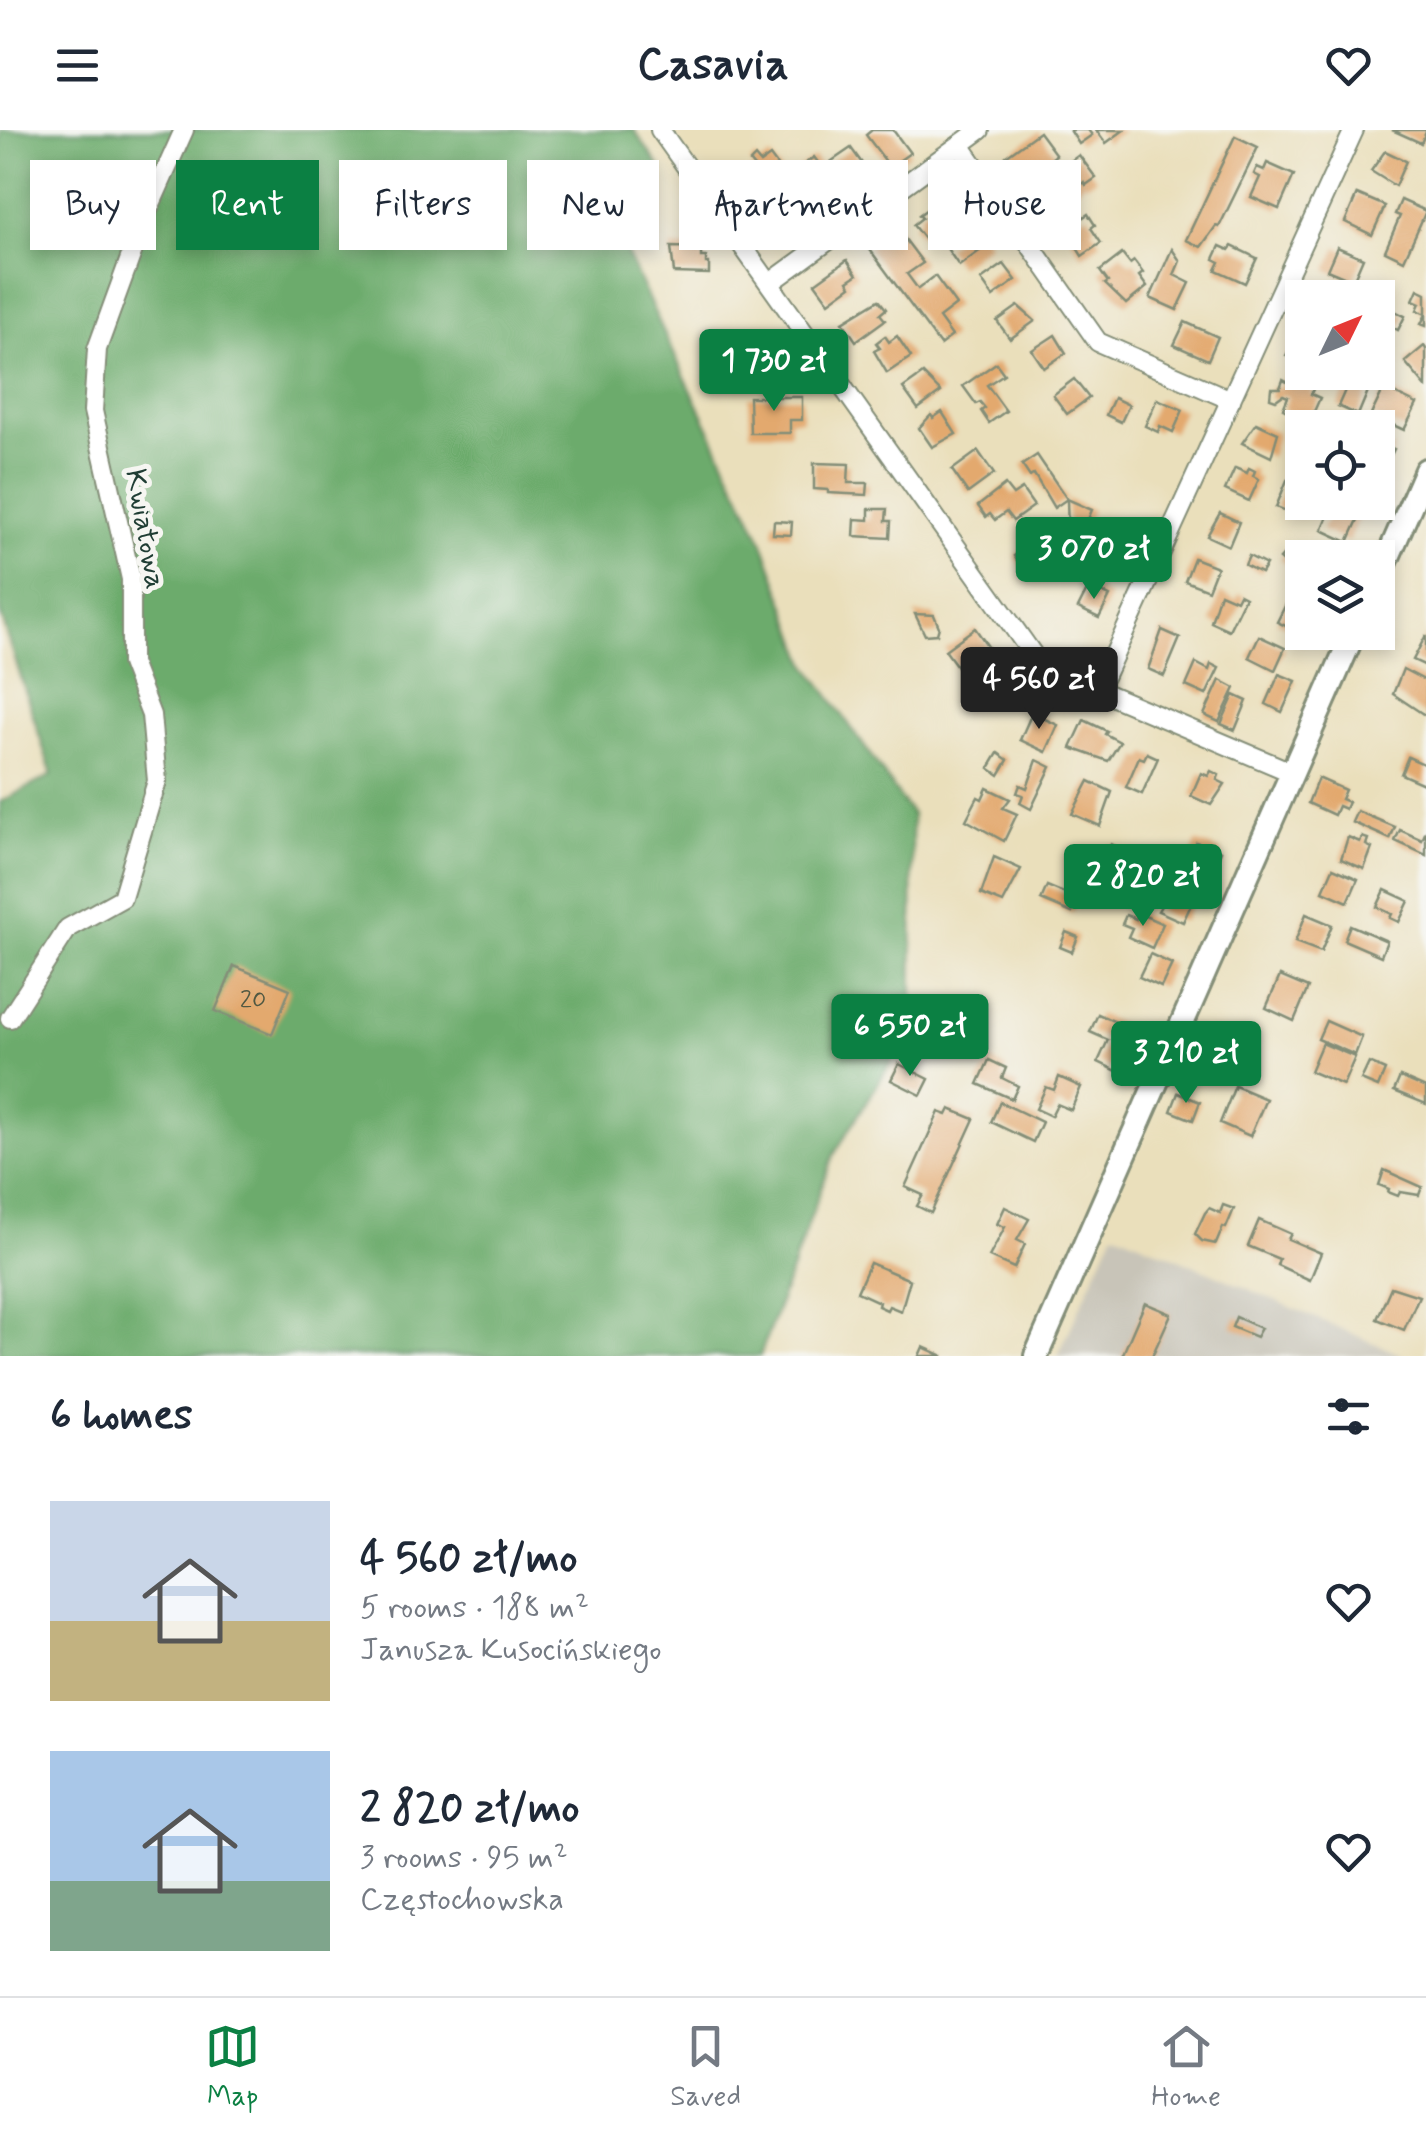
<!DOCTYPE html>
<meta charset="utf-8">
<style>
:root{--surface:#fff;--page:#f2f2f3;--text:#1f2937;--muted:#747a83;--line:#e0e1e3;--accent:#0b8043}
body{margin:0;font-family:Mynerve,sans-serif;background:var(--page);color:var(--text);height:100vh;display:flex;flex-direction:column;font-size:38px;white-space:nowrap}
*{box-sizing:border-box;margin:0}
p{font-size:32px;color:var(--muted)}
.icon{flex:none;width:55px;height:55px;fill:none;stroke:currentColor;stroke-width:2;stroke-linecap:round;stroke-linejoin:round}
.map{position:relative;height:1226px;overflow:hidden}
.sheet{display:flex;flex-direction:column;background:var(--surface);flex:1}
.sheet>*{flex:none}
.banner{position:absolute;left:30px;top:30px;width:1368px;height:90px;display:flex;gap:20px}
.needle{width:65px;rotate:47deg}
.buttons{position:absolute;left:1285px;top:150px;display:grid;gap:20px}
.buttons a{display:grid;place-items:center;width:110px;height:110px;border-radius:0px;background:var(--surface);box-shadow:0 5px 15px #0003;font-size:50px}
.price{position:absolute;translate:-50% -85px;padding:0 22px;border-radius:10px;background:var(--accent);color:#fff;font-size:32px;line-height:65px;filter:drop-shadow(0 2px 5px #0008)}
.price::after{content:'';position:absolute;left:50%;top:60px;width:30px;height:22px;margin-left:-15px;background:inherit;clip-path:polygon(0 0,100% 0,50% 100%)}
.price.on{background:#222;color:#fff}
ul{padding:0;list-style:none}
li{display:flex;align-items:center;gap:30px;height:250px;padding:0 50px}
li span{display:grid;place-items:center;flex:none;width:280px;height:200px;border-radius:0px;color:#555}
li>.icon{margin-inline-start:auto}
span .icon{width:120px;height:120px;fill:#fffc;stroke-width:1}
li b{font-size:42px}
h2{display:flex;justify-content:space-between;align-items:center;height:120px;padding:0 50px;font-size:42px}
.tag{padding:0 35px;border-radius:0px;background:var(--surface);box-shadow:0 5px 15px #0003;font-size:35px;line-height:90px}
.tag.on{background:var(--accent);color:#fff}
header{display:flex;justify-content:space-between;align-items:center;height:130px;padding:0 50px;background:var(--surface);font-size:45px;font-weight:700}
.tabs{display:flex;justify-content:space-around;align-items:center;height:140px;border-top:2px solid var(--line);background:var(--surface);font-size:28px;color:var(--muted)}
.tabs a{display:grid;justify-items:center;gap:5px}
.tabs .on{color:var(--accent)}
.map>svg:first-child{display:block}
</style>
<header><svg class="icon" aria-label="menu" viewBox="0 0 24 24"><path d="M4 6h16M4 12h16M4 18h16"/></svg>Casavia<svg class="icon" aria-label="heart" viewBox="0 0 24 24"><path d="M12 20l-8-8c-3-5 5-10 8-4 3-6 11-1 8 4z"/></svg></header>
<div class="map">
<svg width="1426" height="1226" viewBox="0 0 1426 1226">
<rect width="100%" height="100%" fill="#f6f6f2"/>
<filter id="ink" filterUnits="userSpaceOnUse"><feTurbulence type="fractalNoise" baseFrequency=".01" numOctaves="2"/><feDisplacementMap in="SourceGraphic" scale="20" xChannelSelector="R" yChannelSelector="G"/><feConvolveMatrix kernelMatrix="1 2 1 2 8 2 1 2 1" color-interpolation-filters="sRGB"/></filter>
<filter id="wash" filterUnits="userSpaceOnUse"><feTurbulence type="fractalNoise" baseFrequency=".0048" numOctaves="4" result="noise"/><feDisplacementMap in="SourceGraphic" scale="40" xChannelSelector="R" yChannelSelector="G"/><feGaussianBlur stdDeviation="2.25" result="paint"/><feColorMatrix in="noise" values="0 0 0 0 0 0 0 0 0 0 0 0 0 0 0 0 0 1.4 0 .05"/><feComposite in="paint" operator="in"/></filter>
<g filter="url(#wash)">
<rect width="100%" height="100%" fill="#eadfbb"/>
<!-- industrial -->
<polygon fill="#c8c4b8" points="1114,1101 1404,1226 1058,1226"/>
<!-- forest -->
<polygon fill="#6cab6c" stroke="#467450" stroke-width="2.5" points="0,0 634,0 661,39 618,105 762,410 807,534 912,685 913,897 833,1026 760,1226 0,1226 0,672 52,645 0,482"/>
<g id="blocks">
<!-- building -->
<g fill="#e3a96e">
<polygon points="872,0 893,0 910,23 890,37 866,5"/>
<polygon points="1070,0 1088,0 1092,5 1079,14"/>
<polygon points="1096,0 1124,0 1106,13"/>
<polygon points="1392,0 1426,0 1426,2 1421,13"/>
<polygon points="1039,2 1056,25 1033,43 1030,39 1020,46 1006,26"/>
<polygon points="1235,6 1258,17 1219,97 1216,96 1201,117 1186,110"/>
<polygon points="851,18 869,43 847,59 829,33"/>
<polygon points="1385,21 1406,31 1395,56 1371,41"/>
<polygon points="1079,25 1096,48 1086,55 1084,52 1063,71 1057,62 1062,59 1052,45"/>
<polygon points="770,26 787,49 759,70 742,47 755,38 750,32 755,27 760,33"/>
<polygon points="814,27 837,58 825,67 817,55 810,60 801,48 805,45 799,38"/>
<polygon points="1267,33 1294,45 1279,79 1251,67 1260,47 1254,44 1257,37 1264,40"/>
<polygon points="952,61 965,79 925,110 913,95 922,88 919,85"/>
<polygon points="1357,64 1385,76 1372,105 1345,92"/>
<polygon points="799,67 812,85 789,102 776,83"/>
<polygon points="1401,70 1426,81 1404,130 1385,121 1400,86 1395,84"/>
<polygon points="1077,80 1082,88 1088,84 1095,95 1091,98 1101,113 1082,126 1061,92"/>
<polygon points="976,96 989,114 959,136 946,117"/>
<polygon points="896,97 923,133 907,144 918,159 935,146 956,175 939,188 952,206 940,215 868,117"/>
<polygon points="1220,116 1229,120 1232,116 1257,128 1245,153 1216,140 1220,132 1214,129"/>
<polygon points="671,117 701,118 701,127 706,127 706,133 709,133 709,144 674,143"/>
<polygon points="1337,117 1363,128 1353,151 1327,140"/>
<polygon points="1172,119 1180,131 1174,145 1190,153 1177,180 1150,168"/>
<polygon points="1122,124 1130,134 1134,131 1143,143 1139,146 1147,157 1126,174 1105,154 1108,152 1100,141"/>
<polygon points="847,130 857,145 848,151 851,156 829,172 815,153"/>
<polygon points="1004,134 1016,150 993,167 981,150"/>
<polygon points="1418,159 1426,163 1426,196 1421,194 1426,184 1417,180 1420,173 1413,170"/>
<polygon points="879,170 886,179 880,184 885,190 856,211 843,192"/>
<polygon points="1382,175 1405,186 1398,200 1378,190"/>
<polygon points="1018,176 1035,191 1010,209 997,191"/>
<polygon points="1185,192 1218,207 1208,230 1174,215"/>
<polygon points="1296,204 1302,207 1302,230 1298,229 1297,231 1286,226"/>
<polygon points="1055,205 1066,223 1044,238 1032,220"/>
<polygon points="885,206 889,212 897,206 911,227 887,243 874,221 880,218 876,213"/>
<polygon points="1424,216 1426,219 1426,257 1405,232"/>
<polygon points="743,228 782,230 778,252 756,254 756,251 742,251"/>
<polygon points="996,233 1004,244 987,255 1006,281 989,293 981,281 985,278 980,272 976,274 963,256"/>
<polygon points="1353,242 1376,242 1358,285 1338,276"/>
<polygon points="923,244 941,262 918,279 903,258"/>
<polygon points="1291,247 1314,257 1311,264 1320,268 1312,286 1303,282 1300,288 1283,279 1288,267 1283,265 1276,270 1270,268 1271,258 1280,258 1283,250 1289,253"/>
<polygon points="1074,249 1089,268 1067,284 1053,265"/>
<polygon points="1384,258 1417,274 1404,300 1371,285"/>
<polygon points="749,267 802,267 802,290 790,290 790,303 750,303"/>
<polygon points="1114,268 1129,275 1121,292 1106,285"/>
<polygon points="1157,269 1183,280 1173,302 1160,296 1158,302 1145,296"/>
<polygon points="942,282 956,304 932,317 919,298 931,285 933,288"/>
<polygon points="1256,293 1278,303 1271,327 1242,313"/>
<polygon points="1378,312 1394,319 1385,337 1378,333"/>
<polygon points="978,321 994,344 968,363 952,340"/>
<polygon points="1037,325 1067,369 1092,380 1084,399 1068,401 1067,369 1054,378 1034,344 1030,347 1022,335"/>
<polygon points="814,333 849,334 848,353 868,353 867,365 828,363 828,360 814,359"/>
<polygon points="1235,338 1247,343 1249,338 1255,341 1253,346 1259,349 1249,371 1225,360"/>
<polygon points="1287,350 1300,355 1289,382 1276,377"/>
<polygon points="1005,355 1013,365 1022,359 1034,376 1013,391 1006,382 995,390 990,384 986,387 978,376"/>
<polygon points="1334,372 1366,372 1348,412 1322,400"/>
<polygon points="869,379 887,379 886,391 891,391 890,408 854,406 855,389 869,390"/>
<polygon points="1220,383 1239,392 1229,416 1207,406"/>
<polygon points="774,391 792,392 791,405 773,404"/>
<polygon points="1100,402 1132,416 1125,441 1089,425"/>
<polygon points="1033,411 1048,432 1042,436 1045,440 1040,444 1037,440 1028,446 1014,426"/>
<polygon points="1291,417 1302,427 1300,446 1280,429"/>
<polygon points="1249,426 1266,435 1261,443 1245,435"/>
<polygon points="1194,428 1217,437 1208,460 1185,451"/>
<polygon points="1089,456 1110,466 1099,488 1078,478"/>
<polygon points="1294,458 1302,461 1301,503 1277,492"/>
<polygon points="1220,463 1236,470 1239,464 1245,467 1229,500 1211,492"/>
<polygon points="915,484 934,485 939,497 937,504 925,505"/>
<polygon points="975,498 989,518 982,523 990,534 967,550 945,520"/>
<polygon points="1162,500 1180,508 1164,546 1148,539"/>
<polygon points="1426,505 1426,536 1413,530"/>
<polygon points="1259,506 1285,518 1275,540 1249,527"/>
<polygon points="996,531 1004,542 987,555 979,544"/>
<polygon points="1196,533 1209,540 1211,534 1219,538 1206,565 1186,556"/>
<polygon points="1403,539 1426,551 1426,586 1393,564"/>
<polygon points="1279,544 1296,551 1282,582 1266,574"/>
<polygon points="1220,550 1235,558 1219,592 1204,585"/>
<polygon points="1234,565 1247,571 1235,600 1221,594"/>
<polygon points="1032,583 1058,595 1046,622 1020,610"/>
<polygon points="1084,590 1107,601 1105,604 1120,612 1108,631 1071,618"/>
<polygon points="998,623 1008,630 999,645 989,638"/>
<polygon points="1147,623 1158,628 1142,664 1126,657 1139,627 1144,629"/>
<polygon points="1408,627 1426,635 1426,655 1401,644"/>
<polygon points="1037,630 1051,637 1031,679 1020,673 1023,665 1017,663 1020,655 1027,658"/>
<polygon points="1211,641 1219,645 1217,650 1225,654 1211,675 1191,666 1201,643 1208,646"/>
<polygon points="1318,648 1345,660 1341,669 1348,672 1345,679 1338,676 1334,685 1308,673"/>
<polygon points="1089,651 1112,662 1100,696 1072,684"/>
<polygon points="987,658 1010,669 1003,678 1017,684 1004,711 966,690 978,667 982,669"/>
<polygon points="1357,681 1395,697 1390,709 1352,692"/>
<polygon points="1400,700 1422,710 1426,701 1426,725 1395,711"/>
<polygon points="1348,707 1360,712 1362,707 1368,709 1366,715 1372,718 1364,739 1341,729"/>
<polygon points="1196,712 1221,721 1211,747 1187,738"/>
<polygon points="1111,714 1124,720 1114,743 1101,737"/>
<polygon points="994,727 1021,739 1003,773 981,764"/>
<polygon points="1333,738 1358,749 1348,772 1323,761"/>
<polygon points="1097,743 1111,749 1108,756 1094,751"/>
<polygon points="1171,753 1196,764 1183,792 1158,781 1162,774 1156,771 1159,763 1165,766"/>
<polygon points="1047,756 1078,769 1072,783 1041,770"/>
<polygon points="1385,760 1409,771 1399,792 1390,788 1392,784 1377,777"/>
<polygon points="1138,783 1163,794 1152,818 1128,807 1132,798 1122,794 1126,785 1136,789"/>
<polygon points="1306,784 1332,795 1321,822 1295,812"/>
<polygon points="1350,795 1387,811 1381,826 1344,810"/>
<polygon points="1066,802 1078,807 1072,822 1060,817"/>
<polygon points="1150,824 1172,834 1161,857 1139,847"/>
<polygon points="234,836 290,859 272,904 215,881"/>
<polygon points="1280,846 1308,858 1294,891 1266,878"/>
<polygon points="1098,884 1140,903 1121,943 1098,932 1108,910 1090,902"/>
<polygon points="1326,891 1362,907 1355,925 1318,909"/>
<polygon points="1322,913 1355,927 1343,955 1310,941"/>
<polygon points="989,930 1006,938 1002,948 1018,956 1012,969 978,954"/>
<polygon points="1369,933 1385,940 1378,957 1361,950"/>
<polygon points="899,934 929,949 921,965 891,950"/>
<polygon points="1059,947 1081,957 1071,980 1057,974 1051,986 1036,979 1046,957 1054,960"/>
<polygon points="1400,947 1426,958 1426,974 1394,961"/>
<polygon points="1235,956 1266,969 1250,1006 1220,993"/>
<polygon points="1178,963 1200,972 1193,990 1171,981"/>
<polygon points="1000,972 1042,992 1033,1012 991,992"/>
<polygon points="950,979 974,989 931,1083 917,1076 923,1065 905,1057 939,982 947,985"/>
<polygon points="1384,1040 1422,1057 1419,1065 1400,1062 1398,1066 1388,1062 1389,1059 1379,1055"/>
<polygon points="1223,1075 1234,1079 1226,1098 1223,1097 1216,1114 1202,1111 1195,1104 1205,1083 1209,1078 1220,1083"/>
<polygon points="1005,1077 1029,1089 1017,1110 1025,1114 1014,1138 989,1127 1005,1097 997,1094"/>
<polygon points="1259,1090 1291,1104 1288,1109 1321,1123 1310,1150 1277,1135 1279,1129 1248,1116"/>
<polygon points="870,1133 910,1150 901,1181 889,1176 887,1180 878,1176 879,1172 857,1162"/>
<polygon points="1391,1157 1419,1166 1404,1200 1377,1189"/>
<polygon points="1145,1173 1171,1184 1152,1226 1122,1226"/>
<polygon points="1236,1187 1261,1198 1256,1207 1232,1197"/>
<polygon points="923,1217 943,1226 919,1226"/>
</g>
</g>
</g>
<g filter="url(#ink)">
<use href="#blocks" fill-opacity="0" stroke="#848e78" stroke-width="2.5"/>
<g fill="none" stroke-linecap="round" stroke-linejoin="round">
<!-- minor casing -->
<g stroke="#848e78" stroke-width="22">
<g id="minor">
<polyline points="660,0 1041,536 1293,643"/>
<polyline points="960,15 1098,212 1231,270"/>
<polyline points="770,153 980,0"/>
<polyline points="1099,558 1354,0"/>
<polyline points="10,888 68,798 122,768 157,651 151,585 131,533 131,449 93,281 97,219 145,87 184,0"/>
</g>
</g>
<!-- major casing -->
<g stroke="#848e78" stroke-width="28">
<g id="major">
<polyline points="1378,450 1426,340"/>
<polyline points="1036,1226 1354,502"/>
</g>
</g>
<!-- minor -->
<use href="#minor" stroke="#fff" stroke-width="18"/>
<!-- major -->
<use href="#major" stroke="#fff" stroke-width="22"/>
</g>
</g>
<g text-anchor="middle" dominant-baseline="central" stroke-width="10" stroke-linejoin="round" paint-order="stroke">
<!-- number labels -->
<g font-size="25" fill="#505842">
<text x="253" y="870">20</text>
</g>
<!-- street labels -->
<g font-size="30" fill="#1f3d34" stroke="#f6f6f2">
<text transform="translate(145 399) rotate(80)">Kwiatowa</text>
</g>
</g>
</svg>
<div class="buttons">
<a><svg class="needle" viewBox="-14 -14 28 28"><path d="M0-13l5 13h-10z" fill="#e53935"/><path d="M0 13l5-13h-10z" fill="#747a83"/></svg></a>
<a><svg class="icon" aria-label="locate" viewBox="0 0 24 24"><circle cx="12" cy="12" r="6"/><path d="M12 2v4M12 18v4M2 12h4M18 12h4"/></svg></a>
<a><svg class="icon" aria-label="layers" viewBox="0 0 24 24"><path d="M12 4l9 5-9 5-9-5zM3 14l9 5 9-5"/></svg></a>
</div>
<b class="price" style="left:774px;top:284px">1 730 zł</b>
<b class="price" style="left:1094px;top:472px">3 070 zł</b>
<b class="price on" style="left:1039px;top:602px">4 560 zł</b>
<b class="price" style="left:1143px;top:799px">2 820 zł</b>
<b class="price" style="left:910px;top:949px">6 550 zł</b>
<b class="price" style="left:1186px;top:976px">3 210 zł</b>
<div class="banner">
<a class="tag">Buy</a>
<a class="tag on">Rent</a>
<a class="tag">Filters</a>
<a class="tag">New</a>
<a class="tag">Apartment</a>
<a class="tag">House</a>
</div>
</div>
<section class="sheet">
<h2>6 homes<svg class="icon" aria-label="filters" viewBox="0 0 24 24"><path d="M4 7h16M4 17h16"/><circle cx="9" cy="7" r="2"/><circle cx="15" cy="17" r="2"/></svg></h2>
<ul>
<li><span style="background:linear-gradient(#c9d6e8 60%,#c2b280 0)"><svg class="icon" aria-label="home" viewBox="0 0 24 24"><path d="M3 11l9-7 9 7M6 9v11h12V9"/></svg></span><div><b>4 560 zł/mo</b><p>5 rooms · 188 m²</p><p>Janusza Kusocińskiego</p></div><svg class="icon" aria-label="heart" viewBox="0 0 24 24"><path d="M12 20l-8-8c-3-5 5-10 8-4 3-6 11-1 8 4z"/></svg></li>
<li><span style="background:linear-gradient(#a9c7e8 65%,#7fa58c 0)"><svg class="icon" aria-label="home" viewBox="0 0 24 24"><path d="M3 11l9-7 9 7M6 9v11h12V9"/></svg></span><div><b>2 820 zł/mo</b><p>3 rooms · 95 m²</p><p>Częstochowska</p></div><svg class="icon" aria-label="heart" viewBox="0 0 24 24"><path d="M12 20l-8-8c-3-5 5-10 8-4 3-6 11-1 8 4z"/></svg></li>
</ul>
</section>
<nav class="tabs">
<a class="on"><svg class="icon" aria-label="map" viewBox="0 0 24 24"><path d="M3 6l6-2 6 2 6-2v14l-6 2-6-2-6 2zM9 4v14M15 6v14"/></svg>Map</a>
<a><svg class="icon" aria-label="saved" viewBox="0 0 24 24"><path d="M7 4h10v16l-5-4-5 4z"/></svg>Saved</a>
<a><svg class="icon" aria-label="home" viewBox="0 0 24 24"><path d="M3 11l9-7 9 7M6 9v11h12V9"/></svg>Home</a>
</nav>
